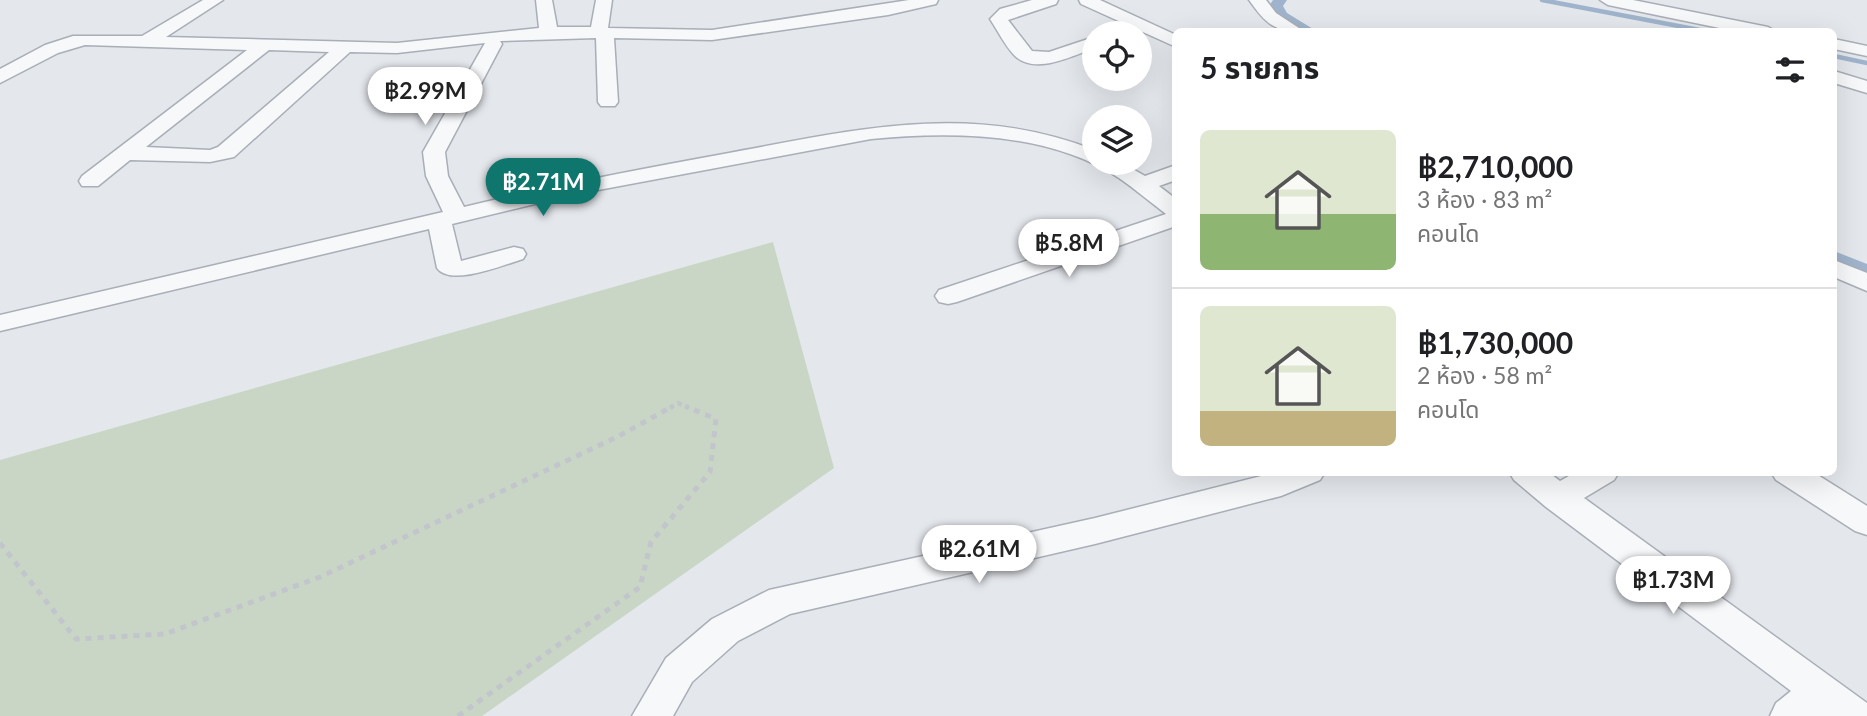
<!DOCTYPE html>
<html lang="th">
<meta charset="utf-8">
<style>
:root{--surface:#fff;--page:#f6f6f6;--text:#202124;--muted:#757577;--line:#e0e0e0;--accent:#0f766e}
body{margin:0;font-family:Lato,"Noto Sans Thai",sans-serif;background:var(--page);color:var(--text);height:100vh;display:flex;flex-direction:column;font-size:26px;white-space:nowrap}
*{box-sizing:border-box;margin:0}
p{font-size:23px;color:var(--muted)}
.icon{flex:none;width:38px;height:38px;fill:none;stroke:currentColor;stroke-width:2;stroke-linecap:round;stroke-linejoin:round}
.map{position:relative;flex:1;overflow:hidden}
.sheet{position:absolute;left:1172px;top:28px;width:665px;height:448px;display:flex;flex-direction:column;background:var(--surface);border-radius:10px;box-shadow:0 7px 28px #0002}
.sheet>*{flex:none}
.buttons{position:absolute;left:1082px;top:21px;display:grid;gap:14px}
.buttons a{display:grid;place-items:center;width:70px;height:70px;border-radius:50%;background:var(--surface);box-shadow:0 7px 28px #0002;font-size:35px}
.price{position:absolute;translate:-50% -60px;padding:0 16px;border-radius:24px;background:#fff;color:#222;font-size:23px;line-height:46px;filter:drop-shadow(0 2px 4px #0008)}
.price::after{content:'';position:absolute;left:50%;top:42px;width:21px;height:16px;margin-left:-10px;background:inherit;clip-path:polygon(0 0,100% 0,50% 100%)}
.price.on{background:var(--accent);color:#fff}
ul{padding:0;list-style:none}
li{display:flex;align-items:center;gap:21px;height:175px;padding:0 28px}
li+li{border-top:2px solid var(--line)}
li span{display:grid;place-items:center;flex:none;width:196px;height:140px;border-radius:10px;color:#555}
li>.icon{margin-inline-start:auto}
span .icon{width:84px;height:84px;fill:#fffc;stroke-width:1}
li b{font-size:30px}
h2{display:flex;justify-content:space-between;align-items:center;height:84px;padding:0 28px;font-size:30px}
.map>svg:first-child{display:block}
</style>
<div class="map">
<svg width="1867" height="716" viewBox="0 0 1867 716">
<rect width="100%" height="100%" fill="#e4e7ec"/>
<!-- green -->
<polygon fill="#c9d6c5" points="773,242 834,468 482,716 0,716 0,460"/>
<g fill="none" stroke-linecap="round" stroke-linejoin="round">
<!-- stream -->
<g stroke="#9fb4cc" stroke-width="4.5">
<polyline points="1542,0 1710,32"/>
<polyline points="1834,56 1867,63"/>
</g>
<!-- canal -->
<g fill="#9fb4cc" fill-rule="evenodd">
<path d="M 1273,0 L 1287,0 L 1283,6 L 1287,13 L 1318,32 C 1296,32 1280,25 1269,6 Z"/>
<polygon points="1834,251 1867,264 1867,278 1834,265"/>
</g>
<!-- minor casing -->
<g stroke="#a9aeb7" stroke-width="3">
<g id="minor">
<path d="M 203,0 L 223,0 L 166,37 L 397,43 L 539,28 L 536,0 L 552,0 L 557,27 L 591,27 L 596,0 L 612,0 L 608,28 L 712,30 L 909,0 L 938,0 L 936,4 L 888,15 L 712,40 L 614,38 L 618,102 L 615,106 L 601,106 L 598,102 L 596,38 L 500,41 L 502,44 L 445,152 L 448,176 L 464,207 C 552,186 640,169 729,153 C 854,130 970,101 1094,150 L 1094,163 L 1122,163 L 1145,176 L 1176,165 L 1176,180 L 1159,186 L 1176,199 L 1176,226 L 957,302 L 948,304 L 939,302 L 935,296 L 939,290 L 1166,214 C 1150,202 1135,189 1119,178 C 1049,132 952,131 871,139 L 577,194 L 452,224 L 461,261 L 514,247 L 523,249 L 526,254 L 523,259 C 503,265 451,287 437,268 L 429,229 L 0,331 L 0,315 L 443,212 L 426,176 L 423,152 L 485,43 L 397,53 L 350,52 L 234,157 L 210,162 L 130,160 L 98,186 L 82,186 L 79,181 L 82,176 L 247,50 L 85,45 L 58,53 L 0,83 L 0,69 L 45,45 L 73,36 L 142,36 ZM 269,50 L 329,52 L 218,147 L 210,150 L 146,147 Z"/>
<path d="M 1032,0 L 1058,0 L 1056,4 L 1008,20 L 1032,51 L 1049,52 L 1094,37 L 1094,48 C 1073,56 1035,75 1015,56 C 1005,46 998,31 990,19 L 1000,9 Z"/>
<polygon points="1079,0 1100,0 1176,35 1176,47 1081,4"/>
<path d="M 1249,0 L 1266,0 L 1276,13 L 1305,32 C 1274,32 1266,24 1249,0 Z"/>
<polygon points="1600,0 1633,0 1768,27 1777,32 1739,32 1608,5"/>
<polygon points="1834,39 1867,46 1867,56 1834,49"/>
<polygon points="1834,71 1867,81 1867,93 1834,83"/>
<polygon points="1834,260 1867,273 1867,291 1834,277"/>
<polygon points="1277,472 1325,472 1320,480 1281,496 1095,544 790,614 738,641 692,682 673,716 632,716 666,658 712,619 769,590 1095,518"/>
<polygon points="1509,472 1548,472 1560,481 1576,472 1619,472 1614,480 1584,498 1867,703 1867,716 1770,716 1776,703 1791,691 1546,507 1514,480"/>
<polygon points="1771,472 1813,472 1867,506 1867,535 1855,531 1776,480"/>
</g>
</g>
<!-- path-far1 -->
<polyline stroke="#c2c5cb" stroke-width="4.5" stroke-dasharray="4.5 4.5" stroke-linecap="butt" points="670,408 678,403 689,408"/>
<!-- path -->
<g stroke="#c2c5cb" stroke-width="5" stroke-dasharray="6 6" stroke-linecap="butt">
<polyline points="0,543 76,639 165,634 320,577 619,436 673,406"/>
<polyline points="458,716 640,587 651,542 710,472 716,419 685,406"/>
</g>
<!-- minor -->
<use href="#minor" fill="#f7f8fa" fill-rule="evenodd"/>
</g>
</svg>
<div class="buttons">
<a><svg class="icon" aria-label="locate" viewBox="0 0 24 24"><circle cx="12" cy="12" r="6"/><path d="M12 2v4M12 18v4M2 12h4M18 12h4"/></svg></a>
<a><svg class="icon" aria-label="layers" viewBox="0 0 24 24"><path d="M12 4l9 5-9 5-9-5zM3 14l9 5 9-5"/></svg></a>
</div>
<b class="price" style="left:425px;top:127px">฿2.99M</b>
<b class="price on" style="left:543px;top:218px">฿2.71M</b>
<b class="price" style="left:1069px;top:279px">฿5.8M</b>
<b class="price" style="left:979px;top:585px">฿2.61M</b>
<b class="price" style="left:1673px;top:616px">฿1.73M</b>
<section class="sheet">
<h2>5 รายการ<svg class="icon" aria-label="filters" viewBox="0 0 24 24"><path d="M4 7h16M4 17h16"/><circle cx="9" cy="7" r="2"/><circle cx="15" cy="17" r="2"/></svg></h2>
<ul>
<li><span style="background:linear-gradient(#dfe7d0 60%,#8fb573 0)"><svg class="icon" aria-label="home" viewBox="0 0 24 24"><path d="M3 11l9-7 9 7M6 9v11h12V9"/></svg></span><div><b>฿2,710,000</b><p>3 ห้อง · 83 m²</p><p>คอนโด</p></div></li>
<li><span style="background:linear-gradient(#dfe7d0 75%,#c2b280 0)"><svg class="icon" aria-label="home" viewBox="0 0 24 24"><path d="M3 11l9-7 9 7M6 9v11h12V9"/></svg></span><div><b>฿1,730,000</b><p>2 ห้อง · 58 m²</p><p>คอนโด</p></div></li>
</ul>
</section>
</div>
